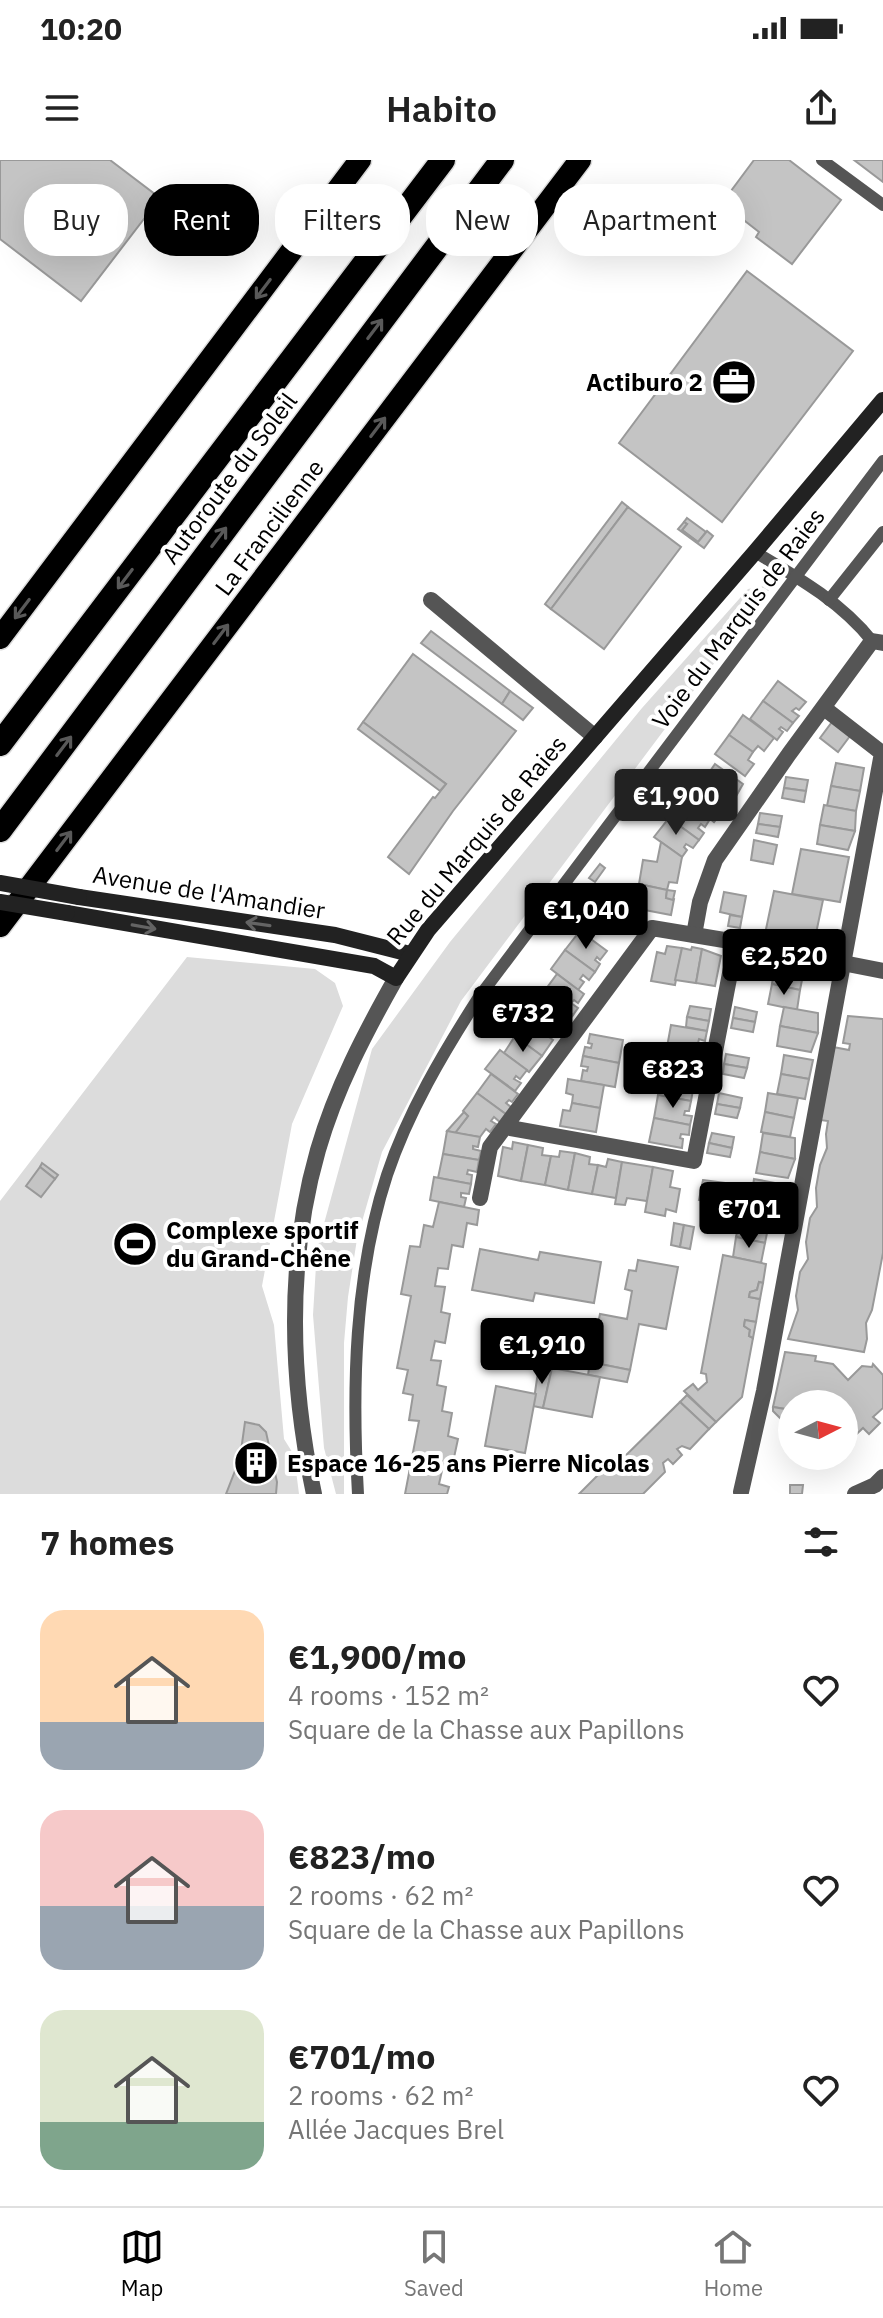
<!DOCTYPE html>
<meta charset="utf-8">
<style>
:root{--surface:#fff;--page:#f6f6f6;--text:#222;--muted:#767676;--line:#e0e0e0;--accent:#000}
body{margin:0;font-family:"IBM Plex Sans",sans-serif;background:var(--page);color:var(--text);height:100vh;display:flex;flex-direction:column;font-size:30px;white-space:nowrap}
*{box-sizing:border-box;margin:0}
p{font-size:26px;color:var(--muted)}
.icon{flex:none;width:44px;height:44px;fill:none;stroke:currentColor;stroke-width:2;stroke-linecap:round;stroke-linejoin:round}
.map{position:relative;height:1334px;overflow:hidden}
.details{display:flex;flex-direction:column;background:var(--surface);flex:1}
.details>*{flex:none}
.guide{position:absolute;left:24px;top:24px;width:836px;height:72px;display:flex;gap:16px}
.needle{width:52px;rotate:84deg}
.tools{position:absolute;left:778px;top:1230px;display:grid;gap:16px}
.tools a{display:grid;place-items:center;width:80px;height:80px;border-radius:50%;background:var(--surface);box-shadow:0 8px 32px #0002;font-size:40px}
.price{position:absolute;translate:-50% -68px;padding:0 18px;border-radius:8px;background:var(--accent);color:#fff;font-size:26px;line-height:52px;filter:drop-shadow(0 2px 4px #0008)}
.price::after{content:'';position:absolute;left:50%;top:48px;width:24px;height:18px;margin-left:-12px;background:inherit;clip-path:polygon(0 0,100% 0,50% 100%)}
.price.active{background:#222;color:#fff}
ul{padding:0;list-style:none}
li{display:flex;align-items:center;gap:24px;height:200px;padding:0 40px}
li span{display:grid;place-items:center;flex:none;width:224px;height:160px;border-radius:24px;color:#555}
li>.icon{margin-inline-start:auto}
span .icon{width:96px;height:96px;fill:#fffc;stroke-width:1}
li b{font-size:34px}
h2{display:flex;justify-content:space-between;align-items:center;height:96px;padding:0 40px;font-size:34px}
.tag{padding:0 28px;border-radius:32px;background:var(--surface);box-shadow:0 8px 32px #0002;font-size:28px;line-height:72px}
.tag.active{background:var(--accent);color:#fff}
.status{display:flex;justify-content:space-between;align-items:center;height:56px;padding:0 40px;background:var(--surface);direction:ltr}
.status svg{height:22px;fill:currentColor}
header{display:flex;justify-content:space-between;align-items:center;height:104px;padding:0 40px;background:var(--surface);font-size:36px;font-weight:600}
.tab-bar{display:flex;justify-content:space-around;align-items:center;height:112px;border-top:2px solid var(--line);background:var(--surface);font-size:22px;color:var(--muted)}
.tab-bar a{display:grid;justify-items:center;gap:4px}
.tab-bar .active{color:var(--accent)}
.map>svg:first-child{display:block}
</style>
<div class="status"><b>10:20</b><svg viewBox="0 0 49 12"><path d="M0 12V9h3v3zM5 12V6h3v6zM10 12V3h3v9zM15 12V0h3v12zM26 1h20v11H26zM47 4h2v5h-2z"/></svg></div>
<header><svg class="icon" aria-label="menu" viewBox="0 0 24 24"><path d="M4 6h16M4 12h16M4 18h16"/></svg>Habito<svg class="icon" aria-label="share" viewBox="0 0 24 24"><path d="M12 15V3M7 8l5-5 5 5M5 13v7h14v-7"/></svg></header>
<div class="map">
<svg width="883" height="1334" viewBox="0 0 883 1334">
<rect width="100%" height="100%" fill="#fff"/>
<!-- green -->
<g fill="#dcdcdc">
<polygon points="764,426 769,430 461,841 382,992 357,1079 348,1137 344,1183 344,1334 336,1334 324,1288 313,1155 317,1089 372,889 450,782 642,548 748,429"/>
<polygon points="187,797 315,809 335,823 343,846 292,964 262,1126 274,1165 284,1279 294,1295 299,1334 0,1334 0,1041"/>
</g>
<!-- building -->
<g fill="#c4c4c4" stroke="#999" stroke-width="2">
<polygon points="0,0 110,0 160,38 81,141 0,79"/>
<polygon points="754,0 789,0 841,40 792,104 756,77 759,72 722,43"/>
<polygon points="854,0 883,0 883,22"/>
<polygon points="747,111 853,191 722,362 619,283"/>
<polygon points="622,342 628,347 551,449 545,444"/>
<polygon points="628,347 681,387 604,489 551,449"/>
<polygon points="687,358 706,372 698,382 682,370 687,364 684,362"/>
<polygon points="684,362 687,364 682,370 698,382 707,371 713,376 704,388 678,369"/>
<polygon points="431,471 510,531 502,544 421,483"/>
<polygon points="413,494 516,571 453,651 409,714 388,697 433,637 435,638 446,624 363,562"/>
<polygon points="778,521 806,542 799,550 796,548 792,551 799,556 793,563 763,541"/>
<polygon points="510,531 533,548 523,560 502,544"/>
<polygon points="763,541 793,563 787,571 781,567 779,569 783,572 777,580 750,559"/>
<polygon points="743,555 774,578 764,591 758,586 753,592 729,575"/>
<polygon points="363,562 446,624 440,631 358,569"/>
<polygon points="832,562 850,576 838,592 820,578"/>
<polygon points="729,575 753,592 748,600 754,604 745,616 715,594"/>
<polygon points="836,603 864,608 860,631 831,626"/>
<polygon points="715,604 743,624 731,645 702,623"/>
<polygon points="786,617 808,620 806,631 784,628"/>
<polygon points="702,623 731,645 726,653 723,651 714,662 688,641"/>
<polygon points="831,626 860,631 856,651 827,646"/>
<polygon points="784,628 806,631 804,642 782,638"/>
<polygon points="683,639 710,659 705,667 701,664 698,668 704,673 699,680 669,658"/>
<polygon points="824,645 856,651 855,671 820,665"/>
<polygon points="760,653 782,656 780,667 758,664"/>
<polygon points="669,658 699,680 693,688 686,684 684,687 687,690 682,697 654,677"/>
<polygon points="758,664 780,667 778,677 756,673"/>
<polygon points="820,665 855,671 848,690 817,684"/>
<polygon points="754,680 777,685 773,704 751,700"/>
<polygon points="661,682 682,697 677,723 669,722 667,730 639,724 643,700 657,702"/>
<polygon points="801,689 849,697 840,742 792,734"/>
<polygon points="600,704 605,708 595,722 589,718"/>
<polygon points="639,724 667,730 666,738 674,739 671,755 634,748"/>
<polygon points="667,730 675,731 673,740 666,738"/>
<polygon points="774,731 823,740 814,783 765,774"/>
<polygon points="724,732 746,736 742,757 720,752"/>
<polygon points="730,755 742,757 740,768 728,766"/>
<polygon points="580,771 607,791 600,800 597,797 595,800 600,804 595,812 565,790"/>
<polygon points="667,786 682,788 675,825 651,821 657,792 665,794"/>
<polygon points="692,787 702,789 696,823 675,820 682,788 691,790"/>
<polygon points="702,789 721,796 715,826 696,823"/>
<polygon points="565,790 595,812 589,820 583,815 580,819 584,822 578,830 551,809"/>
<polygon points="775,804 804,810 800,830 772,824"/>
<polygon points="557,814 584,834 578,843 574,840 571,843 578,848 573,855 543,833"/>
<polygon points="772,824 800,830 797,850 768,844"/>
<polygon points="543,833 573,855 567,863 560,858 557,862 562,865 556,873 528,852"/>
<polygon points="690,846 711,849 709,861 687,857"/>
<polygon points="735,847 757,852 755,862 733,858"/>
<polygon points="784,847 818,853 818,873 780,866"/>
<polygon points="848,856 883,859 883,1093 872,1150 866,1163 867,1179 864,1192 788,1179 798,1150 796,1136 800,1112 808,1099 806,1082 810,1058 817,1047 816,1028 820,1005 827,988 826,974 828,961 820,960 833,887 849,890 850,884 843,883"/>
<polygon points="687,857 709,861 707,871 686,867"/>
<polygon points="733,858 755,862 753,872 731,868"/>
<polygon points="527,861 553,880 542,896 515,876"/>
<polygon points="671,865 707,871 705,881 699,879 698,883 702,884 700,893 667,887"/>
<polygon points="780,866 818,873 811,892 777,886"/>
<polygon points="590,874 623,880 619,903 583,896 585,887 591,888 592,884 588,883"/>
<polygon points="515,876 542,896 529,912 504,893"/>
<polygon points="667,887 700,893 698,903 694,903 694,907 700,908 699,917 662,911"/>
<polygon points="500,890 527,910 520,919 516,916 514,919 521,923 515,931 485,909"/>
<polygon points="726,894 749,898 747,908 724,904"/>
<polygon points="784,895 813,900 809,919 781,914"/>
<polygon points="583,896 619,903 615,927 581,921 583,910 587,911 588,907 581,906"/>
<polygon points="724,904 747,908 744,918 723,914"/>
<polygon points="662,911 699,917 697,928 690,926 689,930 693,930 691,941 658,935"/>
<polygon points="491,914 518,934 512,942 509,940 506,943 512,948 507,955 477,933"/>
<polygon points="781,914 809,919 805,939 777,934"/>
<polygon points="568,919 604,925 600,948 572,943 573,935 566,933"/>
<polygon points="477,933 507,955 501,963 494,957 491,961 496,964 490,972 486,969 480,977 455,973 468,956 463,951"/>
<polygon points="719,933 742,938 740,948 717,944"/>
<polygon points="768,933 798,938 794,958 765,952"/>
<polygon points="658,935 691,941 689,951 685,951 684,955 692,956 690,965 654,958"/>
<polygon points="572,943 600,948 596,972 560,966 563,950 570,951"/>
<polygon points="717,944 740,948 737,958 715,954"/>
<polygon points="464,952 468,956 455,973 447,971"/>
<polygon points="765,952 794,958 790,977 761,972"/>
<polygon points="654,958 690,965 689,975 681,974 680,978 683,979 682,988 649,982"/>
<polygon points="447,971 480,977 478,987 473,986 473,989 481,991 479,1000 443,994"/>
<polygon points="712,973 734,977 732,988 709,983"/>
<polygon points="763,973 795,978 795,999 760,992"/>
<polygon points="513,982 528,985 521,1021 498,1016 503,987 512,989"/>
<polygon points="709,983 732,988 730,997 707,993"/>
<polygon points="528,985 543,988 542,995 551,996 545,1025 521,1021"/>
<polygon points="560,991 575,993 568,1030 545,1025 551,996 559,997"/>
<polygon points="760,992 795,999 788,1018 756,1013"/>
<polygon points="575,993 590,997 589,1004 598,1005 592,1034 568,1030"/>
<polygon points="443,994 479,1000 477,1012 468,1010 467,1014 472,1015 471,1024 438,1018"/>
<polygon points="608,999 622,1002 616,1038 592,1034 598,1005 606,1007"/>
<polygon points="622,1002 653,1007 647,1041 627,1038 625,1045 615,1044"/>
<polygon points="42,1003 58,1015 55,1019 40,1007"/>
<polygon points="40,1007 55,1019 41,1037 26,1026"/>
<polygon points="653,1007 673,1011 670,1027 680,1029 676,1052 666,1049 665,1056 645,1052"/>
<polygon points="434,1017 471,1024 469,1034 461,1033 461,1037 466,1038 464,1047 430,1040"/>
<polygon points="754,1019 786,1025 786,1045 751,1039"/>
<polygon points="703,1020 726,1023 724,1034 701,1030"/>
<polygon points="701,1030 724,1034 722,1045 699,1040"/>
<polygon points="751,1039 786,1045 779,1065 747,1059"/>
<polygon points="439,1042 479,1050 477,1065 467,1063 463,1087 452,1085 448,1109 438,1108 435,1126 445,1127 441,1152 450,1154 445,1183 435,1181 431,1200 441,1201 437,1225 446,1227 442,1251 452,1253 448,1276 458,1279 452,1307 443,1306 439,1324 449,1327 447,1334 405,1334 419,1261 409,1260 413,1235 403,1233 408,1210 397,1208 411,1136 401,1134 410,1086 420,1087 424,1065 433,1067"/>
<polygon points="740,1058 769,1063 765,1083 736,1077"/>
<polygon points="674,1063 684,1065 680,1087 671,1085"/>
<polygon points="684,1065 694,1067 690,1089 680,1087"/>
<polygon points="736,1077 765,1083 761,1103 733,1097"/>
<polygon points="480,1089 538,1100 540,1092 601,1102 594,1143 535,1133 533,1141 472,1130"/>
<polygon points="723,1095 766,1104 763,1123 759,1122 757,1130 750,1132 749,1137 760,1139 756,1162 745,1160 744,1166 750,1170 749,1176 753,1178 742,1237 716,1262 684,1231 693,1224 698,1230 707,1222 706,1214 701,1213"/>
<polygon points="638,1100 678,1107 666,1169 639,1164 630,1210 590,1202 600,1154 627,1159 632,1131 625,1129 629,1110 636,1111"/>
<polygon points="759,1122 763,1123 760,1139 749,1137 750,1132 757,1130"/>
<polygon points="745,1160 756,1162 753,1178 749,1176 750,1170 744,1166"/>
<polygon points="785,1192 816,1196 815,1201 833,1204 848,1220 862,1206 872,1207 873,1204 883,1215 883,1248 873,1257 880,1263 869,1274 863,1268 844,1286 844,1244 792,1244 792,1256 785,1249 773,1247"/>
<polygon points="590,1202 630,1210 627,1222 588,1215"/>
<polygon points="539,1205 552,1208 543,1248 533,1246"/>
<polygon points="552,1208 600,1217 592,1257 543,1248"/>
<polygon points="496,1226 536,1234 525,1293 485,1286"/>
<polygon points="687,1235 716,1262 709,1269 680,1242"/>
<polygon points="680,1242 709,1269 690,1289 682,1286 677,1289 682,1295 673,1304 668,1299 663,1303 665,1312 643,1334 579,1334 609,1304 613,1308"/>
<polygon points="773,1247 785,1249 792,1258 786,1264 773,1251"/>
<polygon points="245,1262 259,1265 266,1272 277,1322 276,1334 226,1334 240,1298"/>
<polygon points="790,1325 803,1325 802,1334 790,1334"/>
</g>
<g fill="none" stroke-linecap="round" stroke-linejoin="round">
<!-- trunk casing -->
<g stroke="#dbdbdb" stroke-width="25">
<g id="trunk">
<polyline points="0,478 360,0"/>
<polyline points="0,766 580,0"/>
</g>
</g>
<!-- motorway casing -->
<g stroke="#dbdbdb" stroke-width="27">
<g id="motorway">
<polyline points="0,584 443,0"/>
<polyline points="0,670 502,0"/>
</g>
</g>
<!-- service -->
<g stroke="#555" stroke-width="12">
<polyline points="822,0 883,45"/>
<path d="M 755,392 C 797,417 841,442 872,481"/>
<polyline points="829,440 883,372"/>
<path d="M 358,1334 C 352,1229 354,1116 387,1015 C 408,952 443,893 479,837 L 883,301"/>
</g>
<!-- pedestrian -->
<g stroke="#555" stroke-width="16">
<polyline points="736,782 883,811"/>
<polyline points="741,1332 764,1231 882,593 824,548"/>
</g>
<!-- minor -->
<g stroke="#555" stroke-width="16">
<polyline points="431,440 595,577"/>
<polyline points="694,775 700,742 715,700 789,594 872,481 883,483"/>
<polyline points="480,1038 490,987 652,768 736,782 694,1001 505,967"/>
<path d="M 314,1334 C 290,1222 286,1101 318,990 C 336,928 365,873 396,818"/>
<polyline points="855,1334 875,1325 883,1317"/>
</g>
<!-- secondary -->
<g stroke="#222" stroke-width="16">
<polyline points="79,737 335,775 410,794"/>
<polyline points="67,753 374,806 396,818 428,770 755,392 883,240"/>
</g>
<!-- trunk -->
<use href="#trunk" stroke="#000" stroke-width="22"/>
<!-- motorway -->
<use href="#motorway" stroke="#000" stroke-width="24"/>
<!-- secondary-bridge -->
<g stroke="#222" stroke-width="16">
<polyline points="0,723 79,737"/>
<polyline points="0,742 67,753"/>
</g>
</g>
<!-- one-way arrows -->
<defs><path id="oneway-shaft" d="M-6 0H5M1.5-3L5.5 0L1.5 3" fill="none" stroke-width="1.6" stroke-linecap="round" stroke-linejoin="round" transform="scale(2)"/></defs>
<g stroke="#595959">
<use href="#oneway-shaft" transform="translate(263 129) rotate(127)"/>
<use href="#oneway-shaft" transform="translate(375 169) rotate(-53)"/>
<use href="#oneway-shaft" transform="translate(378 267) rotate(-53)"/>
<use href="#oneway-shaft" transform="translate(219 377) rotate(-53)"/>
<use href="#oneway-shaft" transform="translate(125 419) rotate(127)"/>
<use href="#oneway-shaft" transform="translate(22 449) rotate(127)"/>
<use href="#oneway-shaft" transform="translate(221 474) rotate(-53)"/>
<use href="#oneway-shaft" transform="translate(64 586) rotate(-53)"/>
<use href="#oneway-shaft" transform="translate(64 681) rotate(-53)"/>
</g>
<g stroke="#646464">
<use href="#oneway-shaft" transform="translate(258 764) rotate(-172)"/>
<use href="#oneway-shaft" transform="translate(144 767) rotate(10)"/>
</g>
<!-- icons -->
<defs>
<g id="office-disc" transform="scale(2.3)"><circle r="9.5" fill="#000" stroke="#fff"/><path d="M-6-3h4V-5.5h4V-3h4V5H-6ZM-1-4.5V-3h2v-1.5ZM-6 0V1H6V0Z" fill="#fff"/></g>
<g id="stadium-disc" transform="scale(2.3)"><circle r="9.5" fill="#000" stroke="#fff"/><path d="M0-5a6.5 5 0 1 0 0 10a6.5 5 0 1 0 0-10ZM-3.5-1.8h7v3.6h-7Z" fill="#fff"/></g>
<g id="building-disc" transform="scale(2.3)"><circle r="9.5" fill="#000" stroke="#fff"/><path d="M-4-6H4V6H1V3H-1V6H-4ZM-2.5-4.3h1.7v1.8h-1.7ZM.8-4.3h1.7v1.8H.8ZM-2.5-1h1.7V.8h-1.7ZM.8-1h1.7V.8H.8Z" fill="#fff"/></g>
</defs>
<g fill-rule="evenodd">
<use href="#office-disc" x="734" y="222"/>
<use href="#stadium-disc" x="135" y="1084"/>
<use href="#building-disc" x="256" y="1303"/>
</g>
<g text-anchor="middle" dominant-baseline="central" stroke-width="8" stroke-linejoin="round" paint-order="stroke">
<!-- poi labels -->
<g font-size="24" font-weight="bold" fill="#000" stroke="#fff" text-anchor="start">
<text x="703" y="222" text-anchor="end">Actiburo 2</text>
<text x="166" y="1070">Complexe sportif<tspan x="166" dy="28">du Grand-Chêne</tspan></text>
<text x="287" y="1303">Espace 16-25 ans Pierre Nicolas</text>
</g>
<!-- street labels -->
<g font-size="24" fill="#000" stroke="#fff">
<text transform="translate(229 318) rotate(-53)">Autoroute du Soleil</text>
<text transform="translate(269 367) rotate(-53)">La Francilienne</text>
<text transform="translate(738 458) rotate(-53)">Voie du Marquis de Raies</text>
<text transform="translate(476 680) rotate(-50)">Rue du Marquis de Raies</text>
<text transform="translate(209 732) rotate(9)">Avenue de l'Amandier</text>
</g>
</g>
</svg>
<div class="tools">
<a><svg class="needle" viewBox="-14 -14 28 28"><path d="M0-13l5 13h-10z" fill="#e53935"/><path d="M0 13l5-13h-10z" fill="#767676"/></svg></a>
</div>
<b class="price active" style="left:676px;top:677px">€1,900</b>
<b class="price" style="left:586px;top:791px">€1,040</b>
<b class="price" style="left:784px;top:837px">€2,520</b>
<b class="price" style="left:523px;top:894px">€732</b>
<b class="price" style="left:673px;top:950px">€823</b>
<b class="price" style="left:749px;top:1090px">€701</b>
<b class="price" style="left:542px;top:1226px">€1,910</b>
<div class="guide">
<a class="tag">Buy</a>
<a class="tag active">Rent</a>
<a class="tag">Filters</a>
<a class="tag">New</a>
<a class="tag">Apartment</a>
</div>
</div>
<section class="details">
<h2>7 homes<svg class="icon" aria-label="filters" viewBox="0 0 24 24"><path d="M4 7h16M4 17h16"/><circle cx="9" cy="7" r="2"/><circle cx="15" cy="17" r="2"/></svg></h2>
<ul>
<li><span style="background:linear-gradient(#ffd9b3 70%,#9aa5b1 0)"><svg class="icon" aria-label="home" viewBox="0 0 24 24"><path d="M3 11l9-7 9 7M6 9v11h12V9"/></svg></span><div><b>€1,900/mo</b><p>4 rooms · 152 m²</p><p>Square de la Chasse aux Papillons</p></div><svg class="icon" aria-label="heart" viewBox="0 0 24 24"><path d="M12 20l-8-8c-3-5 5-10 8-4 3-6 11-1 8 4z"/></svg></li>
<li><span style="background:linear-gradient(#f6c9c9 60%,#9aa5b1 0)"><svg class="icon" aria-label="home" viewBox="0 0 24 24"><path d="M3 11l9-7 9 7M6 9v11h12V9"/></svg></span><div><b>€823/mo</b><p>2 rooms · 62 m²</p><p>Square de la Chasse aux Papillons</p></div><svg class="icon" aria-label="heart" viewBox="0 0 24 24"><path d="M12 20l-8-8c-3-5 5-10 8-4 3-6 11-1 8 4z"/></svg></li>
<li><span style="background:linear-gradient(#dfe7d0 70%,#7fa58c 0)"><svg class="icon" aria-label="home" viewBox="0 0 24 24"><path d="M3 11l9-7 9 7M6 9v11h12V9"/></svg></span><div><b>€701/mo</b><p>2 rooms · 62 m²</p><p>Allée Jacques Brel</p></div><svg class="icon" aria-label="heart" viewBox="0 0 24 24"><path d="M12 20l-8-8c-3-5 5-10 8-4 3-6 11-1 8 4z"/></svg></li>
</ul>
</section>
<nav class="tab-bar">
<a class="active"><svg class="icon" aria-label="map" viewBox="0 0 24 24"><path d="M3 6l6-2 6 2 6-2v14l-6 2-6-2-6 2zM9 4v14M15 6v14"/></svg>Map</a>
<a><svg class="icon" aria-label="saved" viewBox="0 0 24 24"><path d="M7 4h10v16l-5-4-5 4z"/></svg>Saved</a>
<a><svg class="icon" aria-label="home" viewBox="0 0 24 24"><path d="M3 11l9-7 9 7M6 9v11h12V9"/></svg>Home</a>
</nav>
